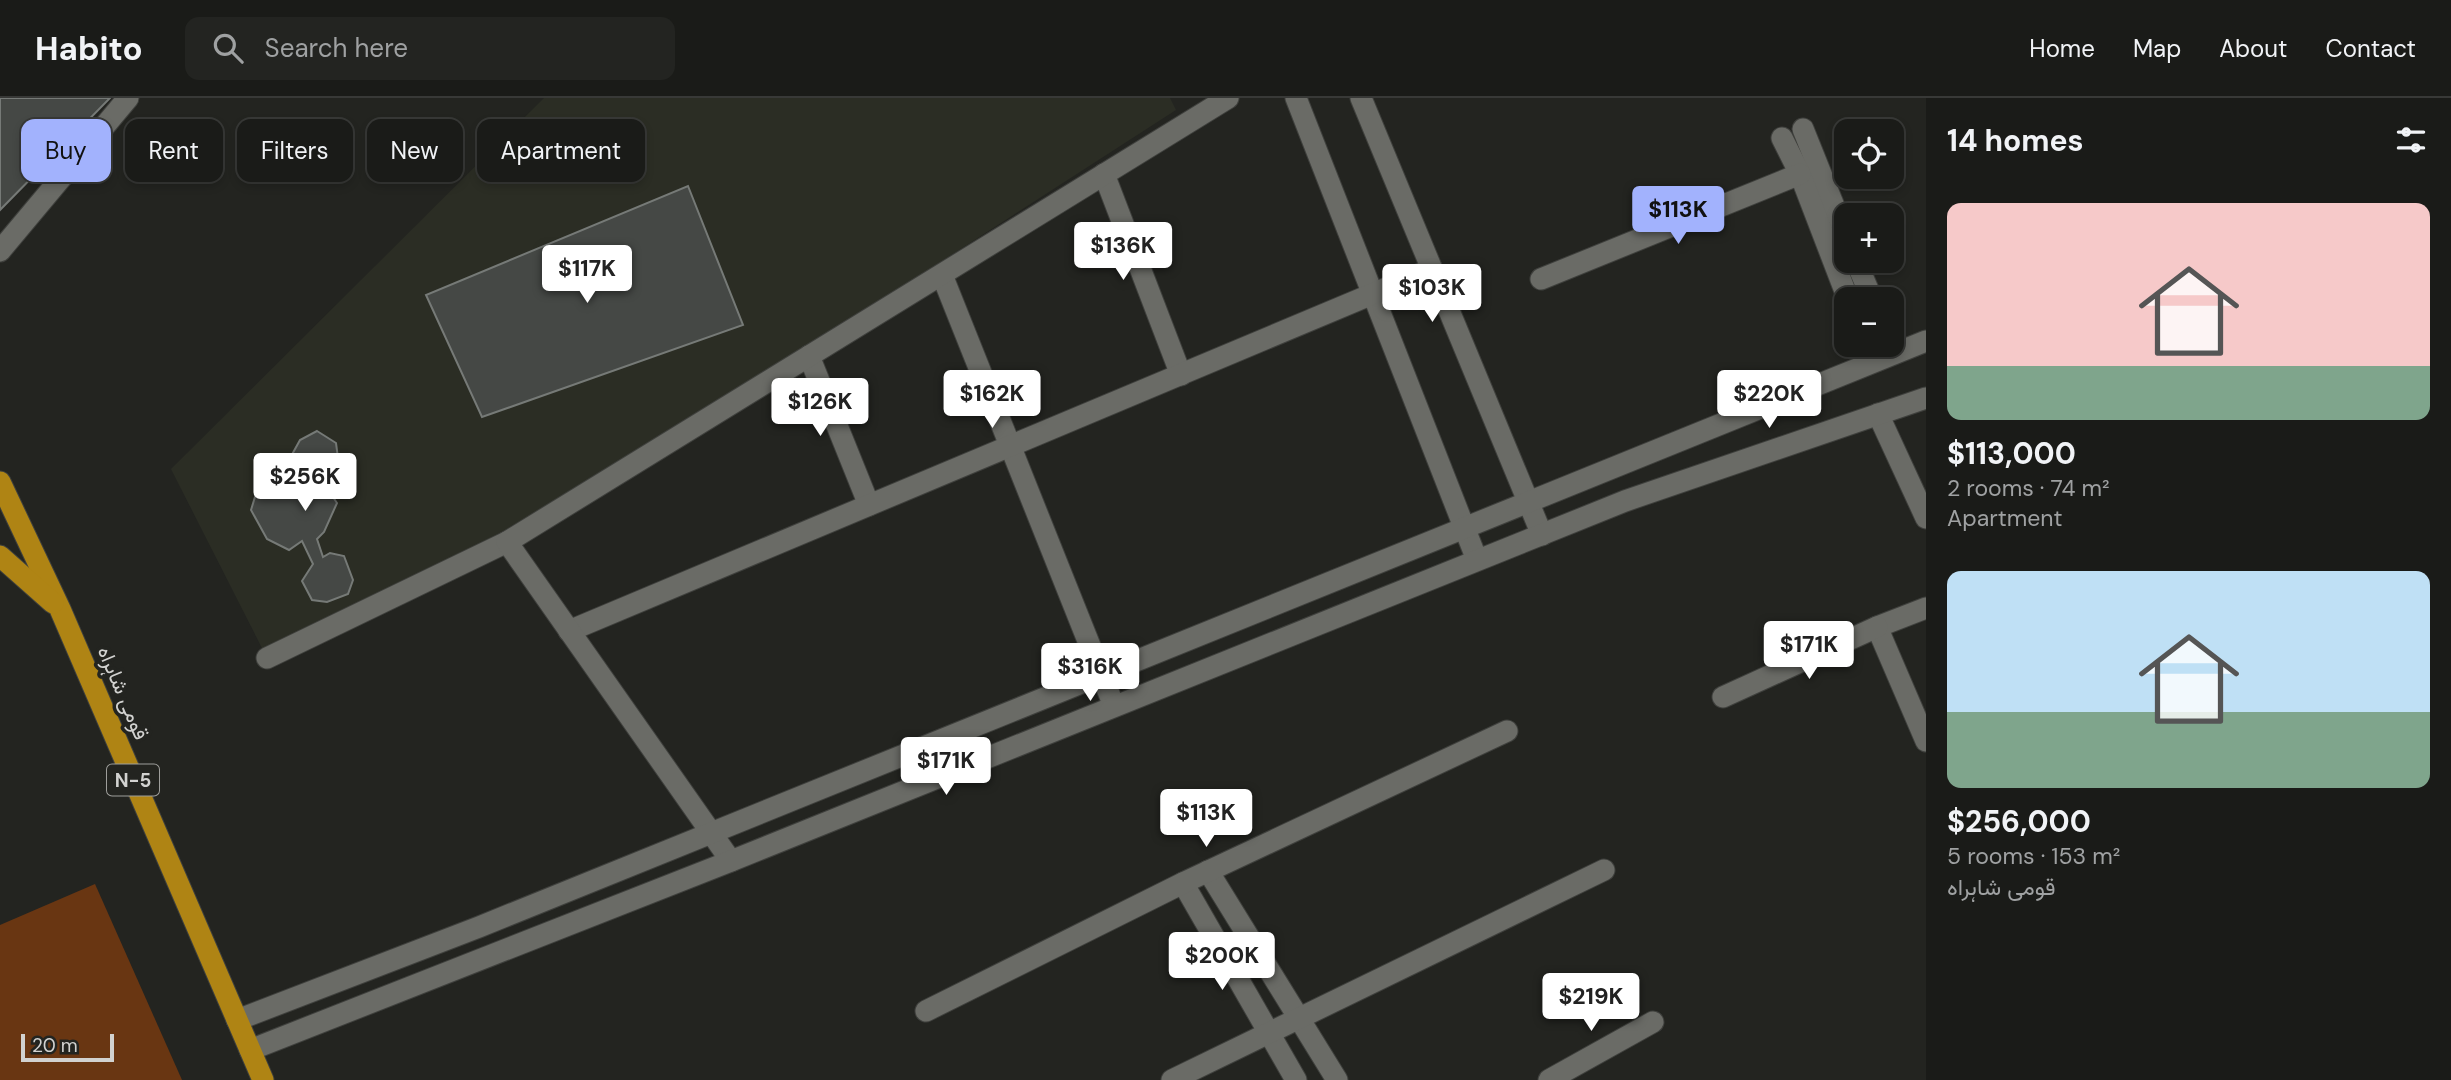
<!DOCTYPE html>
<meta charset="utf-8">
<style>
:root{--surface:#1a1b18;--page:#232421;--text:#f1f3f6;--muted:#9fa1a2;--line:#383937;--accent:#a2b2fd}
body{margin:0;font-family:"DM Sans",Vazirmatn,sans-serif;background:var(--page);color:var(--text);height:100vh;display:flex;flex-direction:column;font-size:26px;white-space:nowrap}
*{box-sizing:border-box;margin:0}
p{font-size:23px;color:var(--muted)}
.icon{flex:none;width:38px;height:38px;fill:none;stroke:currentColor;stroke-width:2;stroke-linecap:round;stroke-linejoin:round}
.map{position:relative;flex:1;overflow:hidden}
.drawer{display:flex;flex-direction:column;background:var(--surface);width:525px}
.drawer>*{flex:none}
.top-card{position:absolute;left:21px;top:21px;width:665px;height:63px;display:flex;gap:14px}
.controls{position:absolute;left:1834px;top:21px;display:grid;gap:14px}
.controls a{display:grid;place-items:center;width:70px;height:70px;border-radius:14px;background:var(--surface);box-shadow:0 4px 10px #0003,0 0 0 2px var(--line);font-size:35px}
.scale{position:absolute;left:21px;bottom:18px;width:93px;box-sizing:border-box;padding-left:7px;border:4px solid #d2d2d0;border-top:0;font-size:19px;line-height:24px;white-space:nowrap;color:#d2d2d0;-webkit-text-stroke:5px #232420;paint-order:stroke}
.price{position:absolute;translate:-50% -60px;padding:0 16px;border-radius:7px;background:#fff;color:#222;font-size:23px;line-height:46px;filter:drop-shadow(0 2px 4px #0008)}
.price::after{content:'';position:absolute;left:50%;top:42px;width:21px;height:16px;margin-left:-10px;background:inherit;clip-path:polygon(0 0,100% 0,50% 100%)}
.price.current{background:var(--accent);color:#111}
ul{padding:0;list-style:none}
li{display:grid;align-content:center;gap:14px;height:371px;padding:0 21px}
li span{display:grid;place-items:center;height:217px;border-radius:14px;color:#555}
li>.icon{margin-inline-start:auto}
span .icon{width:126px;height:126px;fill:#fffc;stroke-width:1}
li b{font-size:30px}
h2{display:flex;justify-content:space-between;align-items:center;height:84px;padding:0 21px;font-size:30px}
.pill{padding:0 24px;border-radius:14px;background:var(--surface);box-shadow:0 4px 10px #0003,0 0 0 2px var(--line);font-size:24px;line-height:63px}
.pill.current{background:var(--accent);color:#111}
header{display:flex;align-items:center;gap:42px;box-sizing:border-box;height:98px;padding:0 35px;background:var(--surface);border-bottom:2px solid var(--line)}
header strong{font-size:33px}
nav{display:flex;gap:38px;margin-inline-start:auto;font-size:24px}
.search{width:490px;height:63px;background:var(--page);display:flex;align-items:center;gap:18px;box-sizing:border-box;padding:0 24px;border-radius:14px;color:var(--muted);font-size:26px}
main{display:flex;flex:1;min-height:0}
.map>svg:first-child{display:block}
</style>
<header>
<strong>Habito</strong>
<div class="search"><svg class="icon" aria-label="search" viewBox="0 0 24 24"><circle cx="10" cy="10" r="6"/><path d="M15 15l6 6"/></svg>Search here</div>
<nav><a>Home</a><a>Map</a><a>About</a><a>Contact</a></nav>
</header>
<main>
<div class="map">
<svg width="1926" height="982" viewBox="0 0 1926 982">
<rect width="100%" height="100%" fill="#232420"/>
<!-- built -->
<polygon fill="#2b2d24" points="544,0 1170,0 1176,12 507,444 267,560 171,371"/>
<!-- green -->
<polygon fill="#693612" points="95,786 182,982 0,982 0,827"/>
<!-- building -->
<g fill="#454845" stroke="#767a77" stroke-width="2">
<polygon points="0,0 110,0 0,112"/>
<polygon points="688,88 743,227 482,319 426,197"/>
<polygon points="317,333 336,345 340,375 327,390 337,405 324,434 317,441 323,459 330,455 344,458 353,482 348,496 327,504 312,502 302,483 313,466 302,443 289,452 267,441 251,412 262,376 292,366 289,362 300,342"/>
</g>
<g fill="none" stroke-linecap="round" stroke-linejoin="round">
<!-- street casing -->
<g stroke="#3f403d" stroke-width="23">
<g id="street">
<polyline points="1296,0 1477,462"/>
<polyline points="1361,0 1542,437"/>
<polyline points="1803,31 1846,138"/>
<polyline points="1782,40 1800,76 1848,201"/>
<polyline points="1104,76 1181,277"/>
<polyline points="0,153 128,0"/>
<polyline points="1856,163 1872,201"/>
<polyline points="942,177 1114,608"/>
<polyline points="1541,181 1800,76"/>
<polyline points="809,258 869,407"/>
<polyline points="1878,316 1926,420"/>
<polyline points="1926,510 1877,529 1926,643"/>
<polyline points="569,533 1432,171"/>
<polyline points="267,560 507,444"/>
<polyline points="1723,599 1877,529"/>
<polyline points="731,763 507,444 1228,0"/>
<polyline points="1208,773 1337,982"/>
<polyline points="1183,785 1296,982"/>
<polyline points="926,913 1183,785 1507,633"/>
<polyline points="237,922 479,829 1926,243"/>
<polyline points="250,952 731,763 1625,403 1926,300"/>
<polyline points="1172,982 1604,772"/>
<polyline points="1549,982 1653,924"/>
</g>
</g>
<!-- highway casing -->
<g stroke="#3f403d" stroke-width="23">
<g id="highway">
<polyline points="0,384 60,511 263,982"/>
<polyline points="0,458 53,505"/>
</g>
</g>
<!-- street -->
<use href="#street" stroke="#6a6b66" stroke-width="21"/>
<!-- highway -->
<use href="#highway" stroke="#af8414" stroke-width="21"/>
</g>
<g text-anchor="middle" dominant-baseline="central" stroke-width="7" stroke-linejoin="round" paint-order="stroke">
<!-- shield labels -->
<rect fill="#232420" stroke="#9e9e9b" stroke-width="2" x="107" y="666.5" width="52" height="31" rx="5"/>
<g font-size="19" font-weight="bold" fill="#d2d2d0">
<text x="133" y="682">N-5</text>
</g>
<!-- street labels -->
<g font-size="21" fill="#d2d2d0" stroke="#232420">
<text transform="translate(123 595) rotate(67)">قومی شاہراہ</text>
</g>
</g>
</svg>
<div class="controls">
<a><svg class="icon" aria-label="locate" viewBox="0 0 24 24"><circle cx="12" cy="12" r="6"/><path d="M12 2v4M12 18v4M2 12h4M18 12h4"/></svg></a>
<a>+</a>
<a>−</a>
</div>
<div class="scale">20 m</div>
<b class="price current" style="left:1678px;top:148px">$113K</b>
<b class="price" style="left:1123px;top:184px">$136K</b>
<b class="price" style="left:587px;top:207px">$117K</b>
<b class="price" style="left:1432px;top:226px">$103K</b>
<b class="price" style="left:992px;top:332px">$162K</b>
<b class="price" style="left:1769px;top:332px">$220K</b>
<b class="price" style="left:820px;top:340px">$126K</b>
<b class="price" style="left:305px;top:415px">$256K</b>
<b class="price" style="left:1809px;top:583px">$171K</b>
<b class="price" style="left:1090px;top:605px">$316K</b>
<b class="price" style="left:946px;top:699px">$171K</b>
<b class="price" style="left:1206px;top:751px">$113K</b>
<b class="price" style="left:1222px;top:894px">$200K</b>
<b class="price" style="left:1591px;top:935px">$219K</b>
<div class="top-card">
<a class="pill current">Buy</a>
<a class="pill">Rent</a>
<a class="pill">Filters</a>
<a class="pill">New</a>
<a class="pill">Apartment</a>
</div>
</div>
<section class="drawer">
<h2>14 homes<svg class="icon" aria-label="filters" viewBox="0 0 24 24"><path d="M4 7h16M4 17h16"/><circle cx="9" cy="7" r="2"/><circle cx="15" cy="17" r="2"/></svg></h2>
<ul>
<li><span style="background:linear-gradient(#f6c9c9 75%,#7fa58c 0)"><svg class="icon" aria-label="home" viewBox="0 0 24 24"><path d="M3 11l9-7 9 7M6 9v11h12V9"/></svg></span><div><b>$113,000</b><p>2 rooms · 74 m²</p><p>Apartment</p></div></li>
<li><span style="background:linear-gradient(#bfe0f5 65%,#7fa58c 0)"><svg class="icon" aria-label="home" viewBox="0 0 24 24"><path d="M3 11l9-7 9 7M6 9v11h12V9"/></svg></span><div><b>$256,000</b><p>5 rooms · 153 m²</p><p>قومی شاہراہ</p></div></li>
</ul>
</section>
</main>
